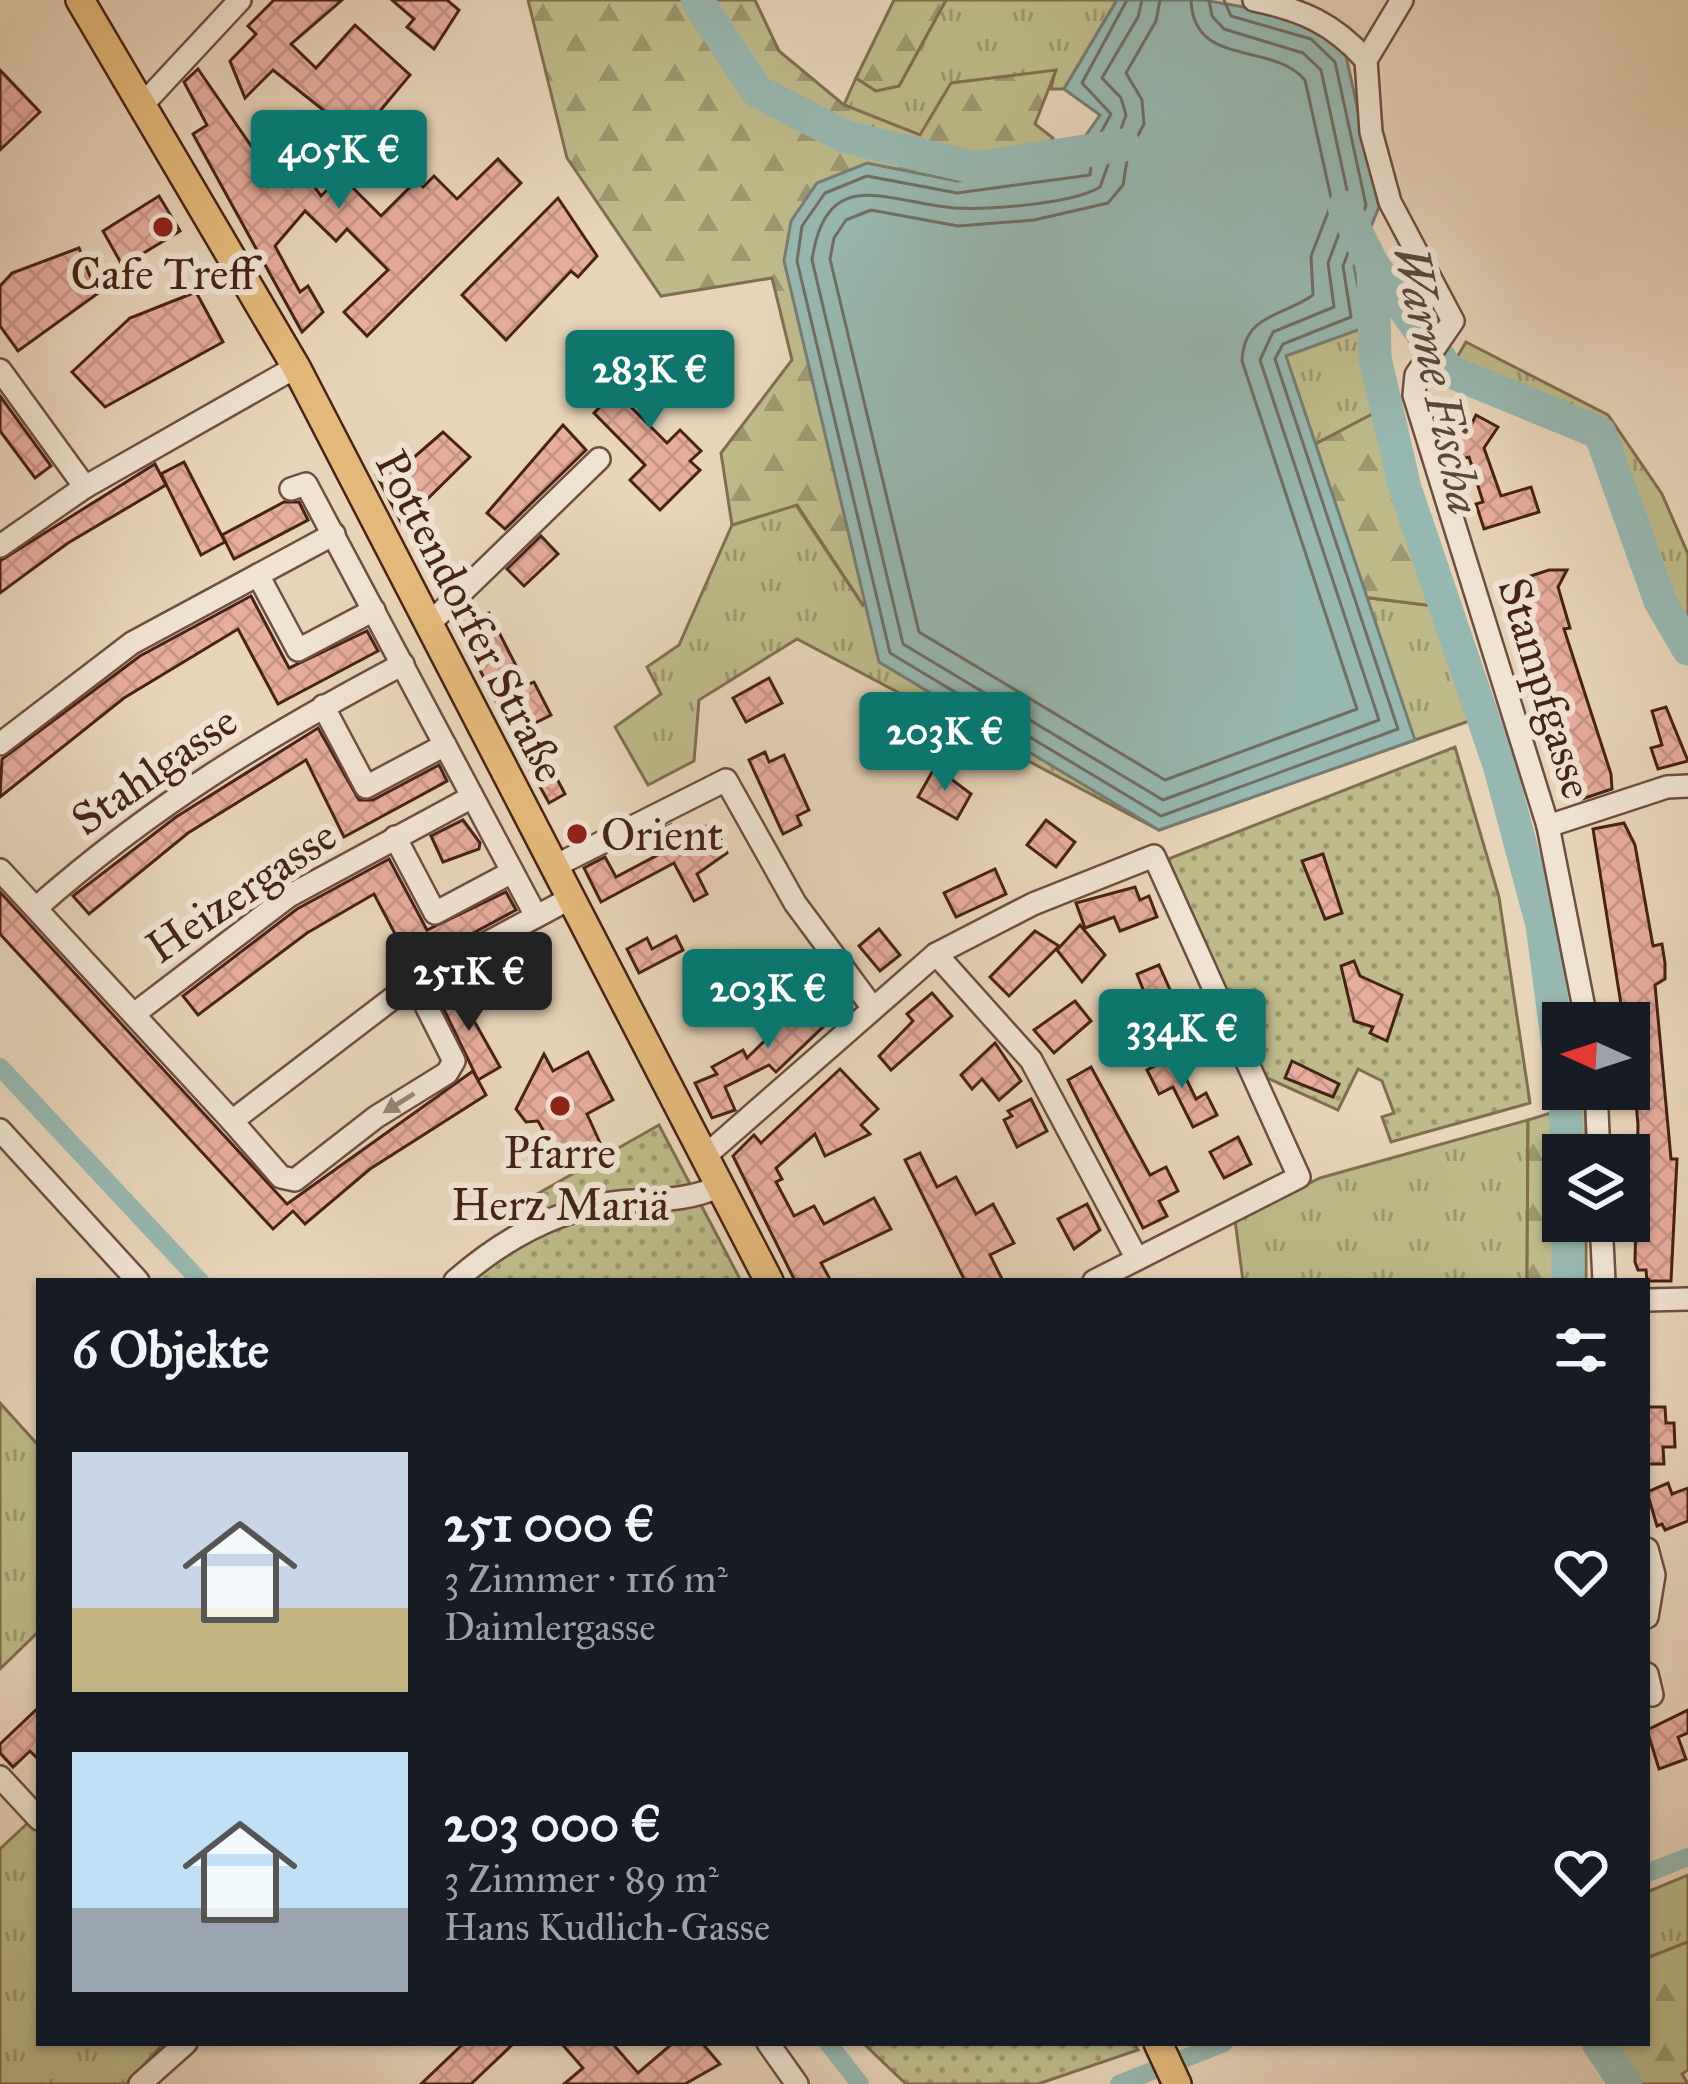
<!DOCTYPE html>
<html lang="de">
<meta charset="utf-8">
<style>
:root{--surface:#171b24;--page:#20242c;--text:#f1f3f6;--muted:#9ea1a6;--accent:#0f766e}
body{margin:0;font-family:"IM FELL Great Primer",serif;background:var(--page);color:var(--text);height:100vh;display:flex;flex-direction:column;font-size:45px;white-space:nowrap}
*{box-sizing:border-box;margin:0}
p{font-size:39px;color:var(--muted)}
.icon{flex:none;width:66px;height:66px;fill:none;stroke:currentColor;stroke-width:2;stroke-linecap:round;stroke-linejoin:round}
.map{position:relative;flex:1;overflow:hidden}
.sheet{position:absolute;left:36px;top:1278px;width:1614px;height:768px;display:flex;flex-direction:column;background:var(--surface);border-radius:0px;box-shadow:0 3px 9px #0004}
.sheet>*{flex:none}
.needle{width:78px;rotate:273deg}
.controls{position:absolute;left:1542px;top:1002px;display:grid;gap:24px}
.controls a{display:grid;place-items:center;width:108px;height:108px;border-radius:0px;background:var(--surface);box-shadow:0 3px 9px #0004;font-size:60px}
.price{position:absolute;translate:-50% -102px;padding:0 27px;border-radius:12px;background:var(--accent);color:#fff;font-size:39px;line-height:78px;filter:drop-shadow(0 3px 6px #0008)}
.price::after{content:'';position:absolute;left:50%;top:72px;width:36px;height:27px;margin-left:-18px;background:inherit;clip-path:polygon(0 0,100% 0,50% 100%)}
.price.selected{background:#222;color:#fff}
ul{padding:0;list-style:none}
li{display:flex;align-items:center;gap:36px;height:300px;padding:0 36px}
li span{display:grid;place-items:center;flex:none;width:336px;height:240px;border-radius:0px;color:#555}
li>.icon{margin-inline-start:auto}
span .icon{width:144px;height:144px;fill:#fffc;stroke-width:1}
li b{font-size:51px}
h2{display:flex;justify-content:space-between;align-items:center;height:144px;padding:0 36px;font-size:51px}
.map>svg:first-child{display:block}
</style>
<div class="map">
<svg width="1688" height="2084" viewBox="0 0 1688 2084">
<defs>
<pattern id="grass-tufts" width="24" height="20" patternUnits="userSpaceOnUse" patternTransform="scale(3)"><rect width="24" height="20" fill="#beba89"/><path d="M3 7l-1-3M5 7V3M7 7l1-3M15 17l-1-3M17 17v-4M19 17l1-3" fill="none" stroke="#9c976f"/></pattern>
<pattern id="forest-firs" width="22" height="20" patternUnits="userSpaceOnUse" patternTransform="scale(3)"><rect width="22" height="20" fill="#beba89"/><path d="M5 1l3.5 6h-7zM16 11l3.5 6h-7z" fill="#9c976f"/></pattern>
<pattern id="park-dots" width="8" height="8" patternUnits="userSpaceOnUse" patternTransform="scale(3)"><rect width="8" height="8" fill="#beba89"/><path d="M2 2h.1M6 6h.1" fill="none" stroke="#9c976f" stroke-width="1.8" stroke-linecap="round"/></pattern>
<pattern id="building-cross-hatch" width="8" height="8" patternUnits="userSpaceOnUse" patternTransform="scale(3)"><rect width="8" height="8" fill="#e6ae9c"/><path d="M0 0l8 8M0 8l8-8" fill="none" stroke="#c79586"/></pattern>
</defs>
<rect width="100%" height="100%" fill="#e8d4b8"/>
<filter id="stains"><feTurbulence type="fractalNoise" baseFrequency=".00167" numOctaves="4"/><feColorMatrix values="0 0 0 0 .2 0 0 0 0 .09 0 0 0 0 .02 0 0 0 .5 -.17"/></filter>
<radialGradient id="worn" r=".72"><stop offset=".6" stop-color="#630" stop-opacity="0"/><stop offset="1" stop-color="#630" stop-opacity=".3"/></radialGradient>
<!-- grass -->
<g fill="url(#grass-tufts)" stroke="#826e4f" stroke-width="3">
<polygon points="946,0 1117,0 1064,89 1051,89 1055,71 921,136 844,105 856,78 876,91 899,86"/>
<polygon points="1221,145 1354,267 1382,409 1285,460 1354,596 1434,606 1472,720 1159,830 797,639 699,700 694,761 648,785 615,727 661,694 647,667 679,645 732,525 796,505 862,604 888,574 1026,176"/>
<polygon points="1466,342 1608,415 1662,494 1688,554 1688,649 1660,601 1600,433 1449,371"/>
<polygon points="1528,1120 1527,1281 1243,1281 1235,1220 1320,1178"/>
<polygon points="0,1403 39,1446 39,1631 0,1669"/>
<polygon points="32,1819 39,1826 39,2043 164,2043 126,2084 0,2084 0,1849"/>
<polygon points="1688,1875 1688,1942 1647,1958 1647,1892"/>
</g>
<!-- forest -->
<g fill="url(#forest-firs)" stroke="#826e4f" stroke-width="3">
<polygon points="528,0 755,0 779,51 844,105 920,135 951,83 1056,70 1035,124 1053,138 1027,176 888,573 863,605 797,505 732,525 721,453 792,360 772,278 661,296 567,158"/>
<polygon points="894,0 946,0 899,86 876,91 856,78"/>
<polygon points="1382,409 1393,483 1434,606 1355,596 1285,460"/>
<polygon points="1586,1102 1586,1155 1563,1155 1563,1221 1586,1221 1586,1281 1527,1281 1528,1120"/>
<polygon points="1688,1942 1688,2070 1682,2074 1688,2084 1639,2084 1610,2043 1647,2043 1647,1958"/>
</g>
<!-- park -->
<g fill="url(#park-dots)" stroke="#826e4f" stroke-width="3">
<polygon points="1455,747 1499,897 1530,1103 1391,1142 1382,1117 1394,1113 1382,1081 1358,1069 1338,1110 1265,1077 1168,859"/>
<polygon points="659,1125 741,1281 464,1281 537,1232 537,1194"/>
<polygon points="863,2043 1134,2043 1138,2050 1038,2084 906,2084"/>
</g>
<!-- water -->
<polygon fill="#97b8b0" stroke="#777c72" stroke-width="3" points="1117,0 1204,0 1249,8 1318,29 1346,56 1379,207 1354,267 1366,327 1286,356 1415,740 1159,830 879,662 784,261 791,221 817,183 867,163 957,181 1083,166 1079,145 1100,115 1064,89"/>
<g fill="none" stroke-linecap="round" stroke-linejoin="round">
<!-- shore -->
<g stroke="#6f6e62" stroke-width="3">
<polyline points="1127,0 1082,83 1111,114 1093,147 1090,175 957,193 867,176 825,193 802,226 797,261 890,653 1161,816 1398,729 1275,359 1283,344 1351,317 1343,266 1366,205 1335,62 1311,39 1231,16 1224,0"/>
<path d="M 1142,0 L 1138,17 L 1102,78 L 1121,98 L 1126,115 L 1100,187 C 1073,204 987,210 954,208 C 889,203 826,162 812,260 L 903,644 L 1163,800 L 1379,720 L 1260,360 L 1273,332 L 1334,307 L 1328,263 L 1350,204 L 1321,70 L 1303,53 L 1224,29 L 1212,16 L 1209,0"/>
<path d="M 1160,0 L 1156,21 L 1126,73 L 1142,100 L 1144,124 L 1128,154 L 1123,185 L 1108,203 L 1034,220 L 958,226 L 871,210 L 846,220 L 834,238 L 830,259 L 919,632 L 1165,780 L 1357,709 L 1242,361 C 1244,313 1283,317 1313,295 L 1311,256 L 1332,202 L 1305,80 C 1272,41 1193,68 1191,0"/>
</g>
<!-- canal -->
<g stroke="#97b8b0" stroke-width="18">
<polyline points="0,1067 200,1281"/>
<polyline points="1647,1873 1688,1857"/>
<polyline points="828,2043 860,2084"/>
<polyline points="1119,2084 1224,2043"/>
</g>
<!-- river -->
<g stroke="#97b8b0" stroke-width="33">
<polyline points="697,0 757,91 846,137 976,168 1124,145"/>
<polyline points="1344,207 1373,265 1375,358 1405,488 1500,768 1542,925 1563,1084"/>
<polyline points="1373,265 1449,371 1600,433 1660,601 1688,649"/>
<polyline points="1564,1089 1568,1155"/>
<polyline points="1568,1281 1568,1221"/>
<polyline points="1598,2043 1626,2084"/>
</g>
</g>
<!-- building -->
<g fill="url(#building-cross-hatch)" stroke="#472315" stroke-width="3">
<polygon points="274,0 342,0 291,44 316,68 355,25 410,75 349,148 324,126 332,117 273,70 245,98 230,61 256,34 248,26"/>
<polygon points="392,0 447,0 459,10 434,49 407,27 414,19"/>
<polygon points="198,69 254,150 276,130 288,142 297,131 314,145 298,164 321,196 341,176 381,216 416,181 423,187 434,176 457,199 498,159 521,183 367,336 344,312 388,270 347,229 336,241 305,211 275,246 300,292 308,286 323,312 302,332 193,134 207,125 184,82"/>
<polygon points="0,70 40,112 0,150"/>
<polygon points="159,196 180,231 137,257 141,264 126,272 103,231"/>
<polygon points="558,198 597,256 578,277 571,271 506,340 462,295"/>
<polygon points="79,248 97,294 18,351 0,326 0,286 12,273"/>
<polygon points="196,292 223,342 105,407 72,372 130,318"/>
<polygon points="654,341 675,362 630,406 667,443 680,430 701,451 690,461 700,470 660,510 630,480 645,465 594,413 632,374 626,369"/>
<polygon points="0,396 51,466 35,478 0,431"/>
<polygon points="1476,415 1498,427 1484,448 1501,496 1531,487 1539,512 1484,529 1476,504 1483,502 1469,457 1462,459 1454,433 1469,429"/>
<polygon points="563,425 586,450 505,529 487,513"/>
<polygon points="443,432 470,457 402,524 376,474 401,460 404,466"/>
<polygon points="184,462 225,542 201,555 161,474"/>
<polygon points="155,464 166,485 68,543 0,593 0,561"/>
<polygon points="284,502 299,502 308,520 234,559 222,535"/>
<polygon points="541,536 558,554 524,586 507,569"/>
<polygon points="1549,570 1567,570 1558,587 1570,628 1564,629 1611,774 1612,789 1579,800 1546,709 1512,582"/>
<polygon points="251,596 289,668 367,631 378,651 278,704 238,629 124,698 0,797 2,759 140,656"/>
<polygon points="467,608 474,621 489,613 526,685 534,682 551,715 513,734 454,620"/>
<polygon points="769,678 782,703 746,722 733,698"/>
<polygon points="1666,707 1688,761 1658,769 1651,748 1662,745 1652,711"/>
<polygon points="318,728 359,800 373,800 439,765 447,781 344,837 306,760 188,833 89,914 73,896 176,817"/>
<polygon points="765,752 769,762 784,755 809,810 797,816 801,825 783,834 749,760"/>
<polygon points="545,756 565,794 549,803 528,765"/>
<polygon points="935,767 971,794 957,819 918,797"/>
<polygon points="463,820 480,843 479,849 443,862 431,836"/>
<polygon points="1046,820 1075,842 1056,867 1027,845"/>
<polygon points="713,823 727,853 697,874 707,894 694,901 674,863 601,902 584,868 605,857 616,877 667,850 657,831 671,825 679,840"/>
<polygon points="1624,823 1635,845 1653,946 1662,944 1665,963 1665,979 1655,985 1671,1159 1677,1159 1671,1281 1647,1281 1646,1270 1638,1270 1635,1262 1638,1125 1629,1023 1624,1023 1593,829"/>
<polygon points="1323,854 1342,913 1325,919 1302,861"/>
<polygon points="389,859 427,930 506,892 516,910 412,966 374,894 307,933 198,1015 183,996 297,909"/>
<polygon points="995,869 1006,894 956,917 944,893"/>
<polygon points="1135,887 1140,900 1149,896 1157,917 1120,931 1114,917 1085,928 1076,903"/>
<polygon points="0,892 287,1204 473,1071 486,1095 370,1169 305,1224 293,1211 273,1229 0,934"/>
<polygon points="1080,925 1105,955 1082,982 1057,950"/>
<polygon points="879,929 900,955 880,971 859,946"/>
<polygon points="1035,931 1059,946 1009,996 990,977"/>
<polygon points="676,936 683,950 639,973 627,949 647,938 652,949"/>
<polygon points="1354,961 1360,976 1402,995 1387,1041 1370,1033 1373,1027 1354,1021 1341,966"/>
<polygon points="1159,965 1171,992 1148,1002 1137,974"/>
<polygon points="822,985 840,1004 821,1022 824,1026 776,1072 769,1065 725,1087 735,1110 712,1118 695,1083 717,1074 712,1067 743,1050 747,1058"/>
<polygon points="455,987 500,1067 478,1080 438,997"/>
<polygon points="932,993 952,1016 891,1070 879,1056 913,1021 907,1014"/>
<polygon points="1075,1001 1091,1021 1054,1053 1034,1030"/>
<polygon points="1196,1002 1209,1032 1180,1044 1167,1015"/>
<polygon points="995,1043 1021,1081 999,1100 982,1079 972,1089 961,1075"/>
<polygon points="588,1052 613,1100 587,1114 601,1145 562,1163 538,1121 526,1122 516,1109 544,1054 553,1071"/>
<polygon points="1175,1056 1196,1099 1206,1093 1217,1115 1193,1127 1173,1087 1159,1094 1147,1070"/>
<polygon points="1292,1061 1339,1084 1333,1097 1285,1078"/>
<polygon points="1091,1067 1150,1175 1166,1167 1178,1191 1159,1201 1167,1216 1143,1228 1068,1080"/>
<polygon points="840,1069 878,1109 861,1125 870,1134 825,1156 815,1134 776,1168 782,1179 776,1182 794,1216 814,1206 824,1224 874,1198 891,1229 821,1263 831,1281 795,1281 733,1156 754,1135 761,1143"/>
<polygon points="1031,1099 1047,1131 1017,1147 1004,1120 1012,1116 1008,1111"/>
<polygon points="1238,1137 1251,1164 1224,1178 1210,1152"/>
<polygon points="920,1153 937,1187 956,1177 976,1214 993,1204 1014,1243 990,1255 1003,1281 965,1281 905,1160"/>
<polygon points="1087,1204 1100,1230 1074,1249 1058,1219"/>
<polygon points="1647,1407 1665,1407 1666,1423 1674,1423 1675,1447 1663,1447 1664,1464 1647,1464"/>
<polygon points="1668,1483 1672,1494 1688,1488 1688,1521 1665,1530 1662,1524 1657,1526 1647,1492"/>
<polygon points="39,1707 39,1760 30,1751 13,1767 0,1753 0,1744"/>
<polygon points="1688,1710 1688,1733 1678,1737 1686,1759 1659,1769 1647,1730"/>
<polygon points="464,2043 514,2043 471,2084 421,2084"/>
<polygon points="561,2043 612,2043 638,2073 673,2043 702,2043 720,2064 685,2084 564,2084 583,2068"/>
</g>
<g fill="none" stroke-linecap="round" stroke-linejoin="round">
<!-- minor casing -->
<g stroke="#6f4f3e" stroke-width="26">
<g id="minor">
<path d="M 1254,0 C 1302,10 1333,23 1366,60"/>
<polyline points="1402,0 1366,60 1371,132 1390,202 1453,321 1416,375 1414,395 1548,826 1587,1023"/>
<polyline points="145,102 240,0"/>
<polyline points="0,370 85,487"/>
<polyline points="291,489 306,484 536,916"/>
<polyline points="0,546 85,487 296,367"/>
<polyline points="258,575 298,650 374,610"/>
<polyline points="428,625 599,459"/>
<polyline points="323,706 366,787 445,745"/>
<polyline points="0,744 132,643 334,534"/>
<polyline points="1548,826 1667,787 1688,786"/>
<polyline points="395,837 435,913 512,872"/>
<polyline points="553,867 726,780 795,903 872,1007"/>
<polyline points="0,870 232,1121 414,982 569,899"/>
<path d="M 36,908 C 153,805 265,737 403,664"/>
<polyline points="936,954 1031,1060 1137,1259"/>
<polyline points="134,1014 289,896 472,797"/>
<polyline points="1596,1089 1599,1155"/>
<polyline points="232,1121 281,1177 295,1180 376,1117 447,1073 454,1061 414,982"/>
<polyline points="0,1130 138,1281"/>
<polyline points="704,1157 936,954 1033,904 1154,856 1299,1177 1094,1281"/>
<polyline points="1601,1221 1604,1281"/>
<path d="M 455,1281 C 501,1241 558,1208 620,1202 C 656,1199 686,1202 720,1186"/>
<polyline points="1647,1300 1688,1299"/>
<polyline points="1647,1549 1654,1575 1647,1617"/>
<polyline points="1647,1674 1652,1695"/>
<polyline points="0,1777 39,1819"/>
<polyline points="768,2043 797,2084"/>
<polyline points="140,2084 186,2043"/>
</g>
</g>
<!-- major casing -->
<g stroke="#472315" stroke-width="32">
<g id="major">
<polyline points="80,0 296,367 769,1281"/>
<polyline points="1158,2043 1177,2084"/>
</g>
</g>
<!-- minor -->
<use href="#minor" stroke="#f0e3d1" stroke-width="21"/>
<!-- major -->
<use href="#major" stroke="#e4ba7c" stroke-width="27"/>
</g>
<!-- one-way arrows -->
<defs><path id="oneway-solid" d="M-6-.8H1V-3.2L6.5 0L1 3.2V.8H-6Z" transform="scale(3)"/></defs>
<use fill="#9c8373" href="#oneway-solid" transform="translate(399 1103) rotate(148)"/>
<!-- markers -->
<g fill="#8f2418" stroke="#f0e3d1" stroke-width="4.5">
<circle cx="163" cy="227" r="12"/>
<circle cx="577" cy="834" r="12"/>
<circle cx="560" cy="1106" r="12"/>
</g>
<g text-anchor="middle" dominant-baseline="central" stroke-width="12" stroke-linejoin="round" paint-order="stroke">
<!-- poi labels -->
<g font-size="45" fill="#472315" stroke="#f0e3d1">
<text x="163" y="273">Cafe Treff</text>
<text x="601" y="834" text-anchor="start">Orient</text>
<text x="560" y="1152">Pfarre<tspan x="560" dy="52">Herz Mariä</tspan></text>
</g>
<!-- street labels -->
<g font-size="45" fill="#472315" stroke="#f0e3d1">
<text transform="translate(471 616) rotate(63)">Pottendorfer Straße</text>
<text transform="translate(1546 688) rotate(73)">Stampfgasse</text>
<text transform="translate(154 770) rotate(-35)">Stahlgasse</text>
<text transform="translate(241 891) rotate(-34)">Heizergasse</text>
</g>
<!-- water labels -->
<g font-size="48" font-style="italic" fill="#5b483c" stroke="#f0e3d1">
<text transform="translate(1438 380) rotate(78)">Warme Fischa</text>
</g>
</g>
<rect width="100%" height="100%" filter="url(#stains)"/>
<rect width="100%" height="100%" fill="url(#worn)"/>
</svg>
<div class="controls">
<a><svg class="needle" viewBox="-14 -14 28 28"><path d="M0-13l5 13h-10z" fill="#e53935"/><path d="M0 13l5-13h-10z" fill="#9ea1a6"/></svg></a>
<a><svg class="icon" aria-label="layers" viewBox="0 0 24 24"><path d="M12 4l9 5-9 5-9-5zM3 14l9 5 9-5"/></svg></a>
</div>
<b class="price" style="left:339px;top:212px">405K €</b>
<b class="price" style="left:650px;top:432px">283K €</b>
<b class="price" style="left:945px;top:794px">203K €</b>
<b class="price selected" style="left:469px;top:1034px">251K €</b>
<b class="price" style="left:768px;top:1051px">203K €</b>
<b class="price" style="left:1182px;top:1091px">334K €</b>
<section class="sheet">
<h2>6 Objekte<svg class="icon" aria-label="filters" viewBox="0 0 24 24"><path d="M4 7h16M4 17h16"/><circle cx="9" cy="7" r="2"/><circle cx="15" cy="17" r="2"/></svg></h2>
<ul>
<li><span style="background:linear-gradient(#c9d6e8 65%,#c2b280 0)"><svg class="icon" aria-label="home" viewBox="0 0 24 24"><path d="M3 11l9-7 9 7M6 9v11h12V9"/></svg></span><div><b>251 000 €</b><p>3 Zimmer · 116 m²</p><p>Daimlergasse</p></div><svg class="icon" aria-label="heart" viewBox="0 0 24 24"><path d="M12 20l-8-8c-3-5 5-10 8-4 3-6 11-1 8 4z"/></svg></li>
<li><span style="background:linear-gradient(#bfe0f5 65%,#9aa5b1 0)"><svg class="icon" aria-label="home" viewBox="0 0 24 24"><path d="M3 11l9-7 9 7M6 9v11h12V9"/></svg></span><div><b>203 000 €</b><p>3 Zimmer · 89 m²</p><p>Hans Kudlich-Gasse</p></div><svg class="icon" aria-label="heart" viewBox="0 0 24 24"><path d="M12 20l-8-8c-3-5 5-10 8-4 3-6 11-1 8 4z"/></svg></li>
</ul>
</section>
</div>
